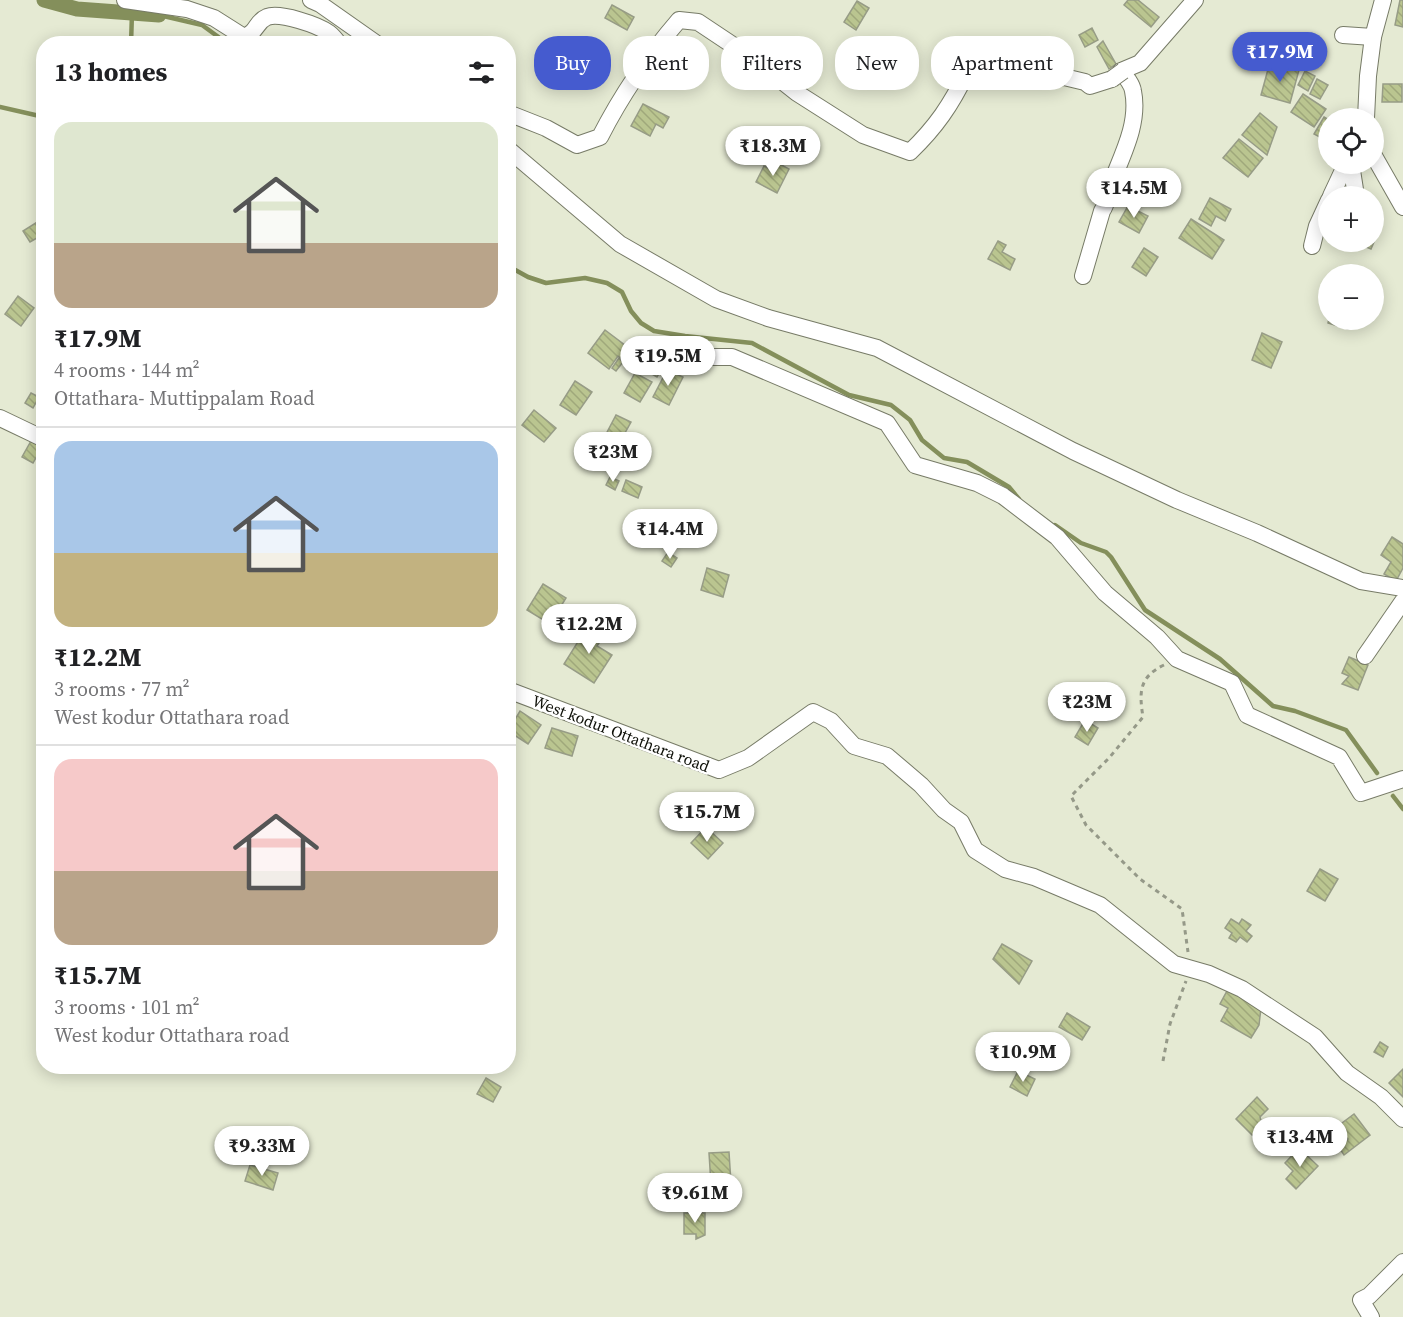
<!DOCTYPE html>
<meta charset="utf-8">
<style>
:root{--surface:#fff;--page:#f2f2f2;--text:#202124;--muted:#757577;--line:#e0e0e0;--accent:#455bcf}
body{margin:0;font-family:"Source Serif 4",serif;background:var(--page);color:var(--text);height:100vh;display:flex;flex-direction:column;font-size:22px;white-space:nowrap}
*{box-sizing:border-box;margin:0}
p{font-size:20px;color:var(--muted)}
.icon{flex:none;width:33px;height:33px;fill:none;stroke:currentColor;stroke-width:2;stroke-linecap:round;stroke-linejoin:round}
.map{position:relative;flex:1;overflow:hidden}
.sheet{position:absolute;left:36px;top:36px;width:480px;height:1038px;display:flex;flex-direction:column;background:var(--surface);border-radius:24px;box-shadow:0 3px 15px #0003}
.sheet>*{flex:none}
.banner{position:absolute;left:534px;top:36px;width:570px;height:54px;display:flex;gap:12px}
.controls{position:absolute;left:1318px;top:108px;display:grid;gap:12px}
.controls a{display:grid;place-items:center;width:66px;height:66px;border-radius:50%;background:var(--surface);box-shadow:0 3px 15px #0003;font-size:30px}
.price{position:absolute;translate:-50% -51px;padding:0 14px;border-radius:21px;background:#fff;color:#222;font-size:20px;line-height:39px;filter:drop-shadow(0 2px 3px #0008)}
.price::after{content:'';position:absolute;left:50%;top:36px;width:18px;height:14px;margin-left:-9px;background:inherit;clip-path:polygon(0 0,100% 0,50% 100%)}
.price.current{background:var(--accent);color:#fff}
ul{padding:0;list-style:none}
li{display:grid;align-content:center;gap:12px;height:318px;padding:0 18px}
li+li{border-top:2px solid var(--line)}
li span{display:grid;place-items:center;height:186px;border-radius:18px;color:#555}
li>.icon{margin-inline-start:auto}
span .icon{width:108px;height:108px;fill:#fffc;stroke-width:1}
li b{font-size:26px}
h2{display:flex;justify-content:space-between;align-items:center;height:72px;padding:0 18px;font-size:26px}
.tag{padding:0 21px;border-radius:24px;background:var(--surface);box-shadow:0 3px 15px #0003;font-size:21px;line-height:54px}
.tag.current{background:var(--accent);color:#fff}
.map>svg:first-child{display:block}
</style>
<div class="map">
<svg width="1403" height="1317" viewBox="0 0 1403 1317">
<defs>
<pattern id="building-back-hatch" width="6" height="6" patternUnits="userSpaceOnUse" patternTransform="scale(1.5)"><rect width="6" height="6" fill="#bac590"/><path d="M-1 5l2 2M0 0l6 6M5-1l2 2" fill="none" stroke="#9fa87b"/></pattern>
</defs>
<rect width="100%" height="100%" fill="#e5ead3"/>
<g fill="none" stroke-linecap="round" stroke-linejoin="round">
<!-- stream -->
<g stroke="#848f5b" stroke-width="4.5">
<polyline points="159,15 202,25 228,44"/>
<polyline points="131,44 132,13"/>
<polyline points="0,107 44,117"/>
<polyline points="508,266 528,277 546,283 585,278 607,283 622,292 631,311 641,323 654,331 685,336 752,343 849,395 891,405 910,420 922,440 944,458 967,462 1009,487 1019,499"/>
<polyline points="1055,525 1081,543 1106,552 1111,557 1145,610 1220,659 1273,706 1295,711 1346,730 1377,773"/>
<polyline points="1393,796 1403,809"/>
</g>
<!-- canal -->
<polyline stroke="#848f5b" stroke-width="15" points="44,0 77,9 159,15"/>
</g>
<!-- building -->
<g fill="url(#building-back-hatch)" stroke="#979c86" stroke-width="1.5">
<polygon points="1128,0 1138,0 1159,17 1151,27 1124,5"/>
<polygon points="1400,0 1403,0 1403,27 1395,25"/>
<polygon points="857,1 869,8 856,30 844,22"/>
<polygon points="612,5 634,17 627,30 605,18"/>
<polygon points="1092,28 1098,40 1085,47 1079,35"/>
<polygon points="1103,41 1116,64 1109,69 1097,47"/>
<polygon points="1270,62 1299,70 1290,103 1261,95"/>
<polygon points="1305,71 1315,76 1308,91 1298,85"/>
<polygon points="1317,79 1328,85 1320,99 1310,94"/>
<polygon points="1383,84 1402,84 1402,102 1382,102"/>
<polygon points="1303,94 1326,109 1314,127 1291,112"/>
<polygon points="643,104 669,117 663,128 656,124 650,136 631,126"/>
<polygon points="1260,113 1277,127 1267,155 1242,135"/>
<polygon points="1324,117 1329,120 1329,142 1314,134"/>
<polygon points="1239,139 1263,158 1248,177 1223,158"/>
<polygon points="776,162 789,169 777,193 756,182 764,166 772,170"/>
<polygon points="1210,198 1231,209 1225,221 1216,216 1211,226 1199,219"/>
<polygon points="1128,206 1148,216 1139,233 1119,222"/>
<polygon points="42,219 44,234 30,242 23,231"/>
<polygon points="1191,219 1224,240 1212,259 1179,238"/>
<polygon points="998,241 1006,245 1002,252 1015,259 1010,270 988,259"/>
<polygon points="1359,242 1374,242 1371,249 1359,244"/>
<polygon points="1144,248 1158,257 1146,276 1132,267"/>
<polygon points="18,296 34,308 21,326 5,314"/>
<polygon points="1329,318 1351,320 1348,329 1328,323"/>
<polygon points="605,330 634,352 626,363 618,356 609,369 588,353"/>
<polygon points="1262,333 1282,342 1271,368 1252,360"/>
<polygon points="648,349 667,360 657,377 638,366"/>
<polygon points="619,358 623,362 616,371 612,368"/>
<polygon points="667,370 683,377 669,405 653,397"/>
<polygon points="635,373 652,382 640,402 624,393"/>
<polygon points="575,381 592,392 576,415 560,405"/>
<polygon points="31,393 39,397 33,408 25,403"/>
<polygon points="534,410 556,428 544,442 522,425"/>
<polygon points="616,415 631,422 625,433 632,437 625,451 603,440"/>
<polygon points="31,441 42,447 33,463 22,457"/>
<polygon points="610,477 619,481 615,490 606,485"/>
<polygon points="626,480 642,487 638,498 622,491"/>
<polygon points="1392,537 1403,544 1403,568 1396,581 1384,574 1391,562 1381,555"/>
<polygon points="668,552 677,558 671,567 662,561"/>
<polygon points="707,568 729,575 723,597 701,590"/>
<polygon points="543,584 566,598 550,624 527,610"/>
<polygon points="589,624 605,634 597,646 612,655 594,683 564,664"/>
<polygon points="1349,657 1368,665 1358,690 1342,684 1349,676 1342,673"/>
<polygon points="520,711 541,725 528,744 508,731"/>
<polygon points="1085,720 1098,728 1088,745 1075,737"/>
<polygon points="552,728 578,736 572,756 545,748"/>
<polygon points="706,827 723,843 708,859 691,843"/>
<polygon points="1320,869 1338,879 1325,901 1307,891"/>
<polygon points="1231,919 1239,924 1242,919 1251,925 1246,931 1252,936 1247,942 1240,937 1236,942 1229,938 1232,933 1225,928"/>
<polygon points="1002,944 1032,961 1019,984 993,959"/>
<polygon points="1228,989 1261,1008 1259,1025 1251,1038 1221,1021 1228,1008 1220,1004"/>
<polygon points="1067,1013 1090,1027 1082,1040 1059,1027"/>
<polygon points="1380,1042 1388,1047 1383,1057 1374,1052"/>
<polygon points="1403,1069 1403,1097 1389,1083"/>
<polygon points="1018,1071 1035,1079 1027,1096 1010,1087"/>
<polygon points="486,1078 501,1087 493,1102 477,1094"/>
<polygon points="1257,1097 1268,1109 1260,1117 1263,1128 1254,1137 1236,1119"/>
<polygon points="1354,1114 1370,1135 1344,1155 1338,1146 1348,1139 1334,1129"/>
<polygon points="1299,1148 1318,1166 1296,1189 1286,1179 1293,1171 1285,1163"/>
<polygon points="729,1152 732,1199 712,1200 709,1153"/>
<polygon points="250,1165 278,1173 273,1190 245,1181"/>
<polygon points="684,1213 705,1213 705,1235 696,1239 696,1234 684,1234"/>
</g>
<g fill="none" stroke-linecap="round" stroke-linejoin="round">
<!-- street casing -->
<g stroke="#777b67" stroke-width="18">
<g id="street">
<path d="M 125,0 L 187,9 L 214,18 L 244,37 C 259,31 255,22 267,17 C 280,12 318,25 329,33 C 333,36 336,40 339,44"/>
<polyline points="311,0 320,4 377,44"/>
<polyline points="1343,35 1373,37"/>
<path d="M 508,113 L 546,128 L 577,145 L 600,137 C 622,94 648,56 679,20 L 698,22 L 758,62 L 797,93 L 863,135 L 910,152 C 936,127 951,105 967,72 L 1005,71 L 1042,80 L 1064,77 L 1085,82 L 1090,86 L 1112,79"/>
<polyline points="1366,118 1368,76 1373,37 1383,0"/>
<polyline points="508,149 620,244 716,299 768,318 877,348 1073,451 1177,500 1257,533 1361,581 1403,588"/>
<polyline points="1374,156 1403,207"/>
<polyline points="1351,164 1356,196"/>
<polyline points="1331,196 1346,164"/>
<polyline points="1312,246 1317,226 1329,200"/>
<path d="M 1083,276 L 1102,211 C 1107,204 1107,197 1109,189 C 1120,159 1140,125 1133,91 C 1132,84 1126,77 1121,71 L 1140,63 L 1195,0"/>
<polyline points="665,357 732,357 887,423 915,465 977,483 1003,496 1057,537 1105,593 1157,637 1177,659 1232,683 1247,715 1339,757 1361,793 1403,779"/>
<polyline points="0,418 44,439"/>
<polyline points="1365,656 1403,601"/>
<polyline points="508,690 719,770 748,758 813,712 831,721 854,746 887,756 921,785 944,810 961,822 975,850 1005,869 1034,877 1100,905 1174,964 1209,974 1242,989 1315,1037 1347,1073 1381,1097 1403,1119"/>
<polyline points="1371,1317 1361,1300 1369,1296 1403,1262"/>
</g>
</g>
<!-- path -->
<g stroke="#959988" stroke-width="3" stroke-dasharray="4.5 4.5" stroke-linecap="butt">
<path d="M 1164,665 C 1139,677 1139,692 1143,717 L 1109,758 L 1071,796 L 1086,825 L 1140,879 L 1182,909 L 1188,952"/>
<polyline points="1163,1061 1170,1024 1186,981"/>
</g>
<!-- street -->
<use href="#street" stroke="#fff" stroke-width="16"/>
<!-- street-bridge casing -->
<g stroke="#777b67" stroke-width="18" stroke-linecap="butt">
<polyline id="street-bridge" points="1112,79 1123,71"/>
</g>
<!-- street-bridge -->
<use href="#street-bridge" stroke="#fff" stroke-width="16"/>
</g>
<g text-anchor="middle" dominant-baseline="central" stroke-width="5" stroke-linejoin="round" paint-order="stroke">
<!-- street labels -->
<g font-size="16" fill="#0e1008" stroke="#fff">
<text transform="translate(621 733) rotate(21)">West kodur Ottathara road</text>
</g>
</g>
</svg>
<div class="controls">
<a><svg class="icon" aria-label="locate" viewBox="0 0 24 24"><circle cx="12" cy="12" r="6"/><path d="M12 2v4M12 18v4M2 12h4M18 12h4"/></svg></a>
<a>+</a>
<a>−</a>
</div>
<b class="price current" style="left:1280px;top:83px">₹17.9M</b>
<b class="price" style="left:773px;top:177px">₹18.3M</b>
<b class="price" style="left:1134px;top:219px">₹14.5M</b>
<b class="price" style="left:668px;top:387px">₹19.5M</b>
<b class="price" style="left:613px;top:483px">₹23M</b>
<b class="price" style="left:670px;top:560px">₹14.4M</b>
<b class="price" style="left:589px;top:655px">₹12.2M</b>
<b class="price" style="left:1087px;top:733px">₹23M</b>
<b class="price" style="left:707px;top:843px">₹15.7M</b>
<b class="price" style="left:1023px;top:1083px">₹10.9M</b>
<b class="price" style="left:1300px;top:1168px">₹13.4M</b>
<b class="price" style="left:262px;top:1177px">₹9.33M</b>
<b class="price" style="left:695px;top:1224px">₹9.61M</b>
<div class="banner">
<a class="tag current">Buy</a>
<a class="tag">Rent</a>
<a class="tag">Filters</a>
<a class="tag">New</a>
<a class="tag">Apartment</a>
</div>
<section class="sheet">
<h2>13 homes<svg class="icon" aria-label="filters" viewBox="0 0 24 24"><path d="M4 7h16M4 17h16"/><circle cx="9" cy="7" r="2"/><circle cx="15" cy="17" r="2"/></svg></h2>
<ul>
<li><span style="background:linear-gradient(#dfe7d0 65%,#b9a48a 0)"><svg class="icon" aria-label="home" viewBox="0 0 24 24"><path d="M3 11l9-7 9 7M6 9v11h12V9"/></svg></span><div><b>₹17.9M</b><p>4 rooms · 144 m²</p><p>Ottathara- Muttippalam Road</p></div></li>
<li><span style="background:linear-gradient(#a9c7e8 60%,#c2b280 0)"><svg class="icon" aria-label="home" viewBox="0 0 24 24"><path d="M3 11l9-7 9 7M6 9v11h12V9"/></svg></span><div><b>₹12.2M</b><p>3 rooms · 77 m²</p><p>West kodur Ottathara road</p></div></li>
<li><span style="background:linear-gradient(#f6c9c9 60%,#b9a48a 0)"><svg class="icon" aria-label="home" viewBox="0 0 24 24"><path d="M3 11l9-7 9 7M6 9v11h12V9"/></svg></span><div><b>₹15.7M</b><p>3 rooms · 101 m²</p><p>West kodur Ottathara road</p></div></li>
</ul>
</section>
</div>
